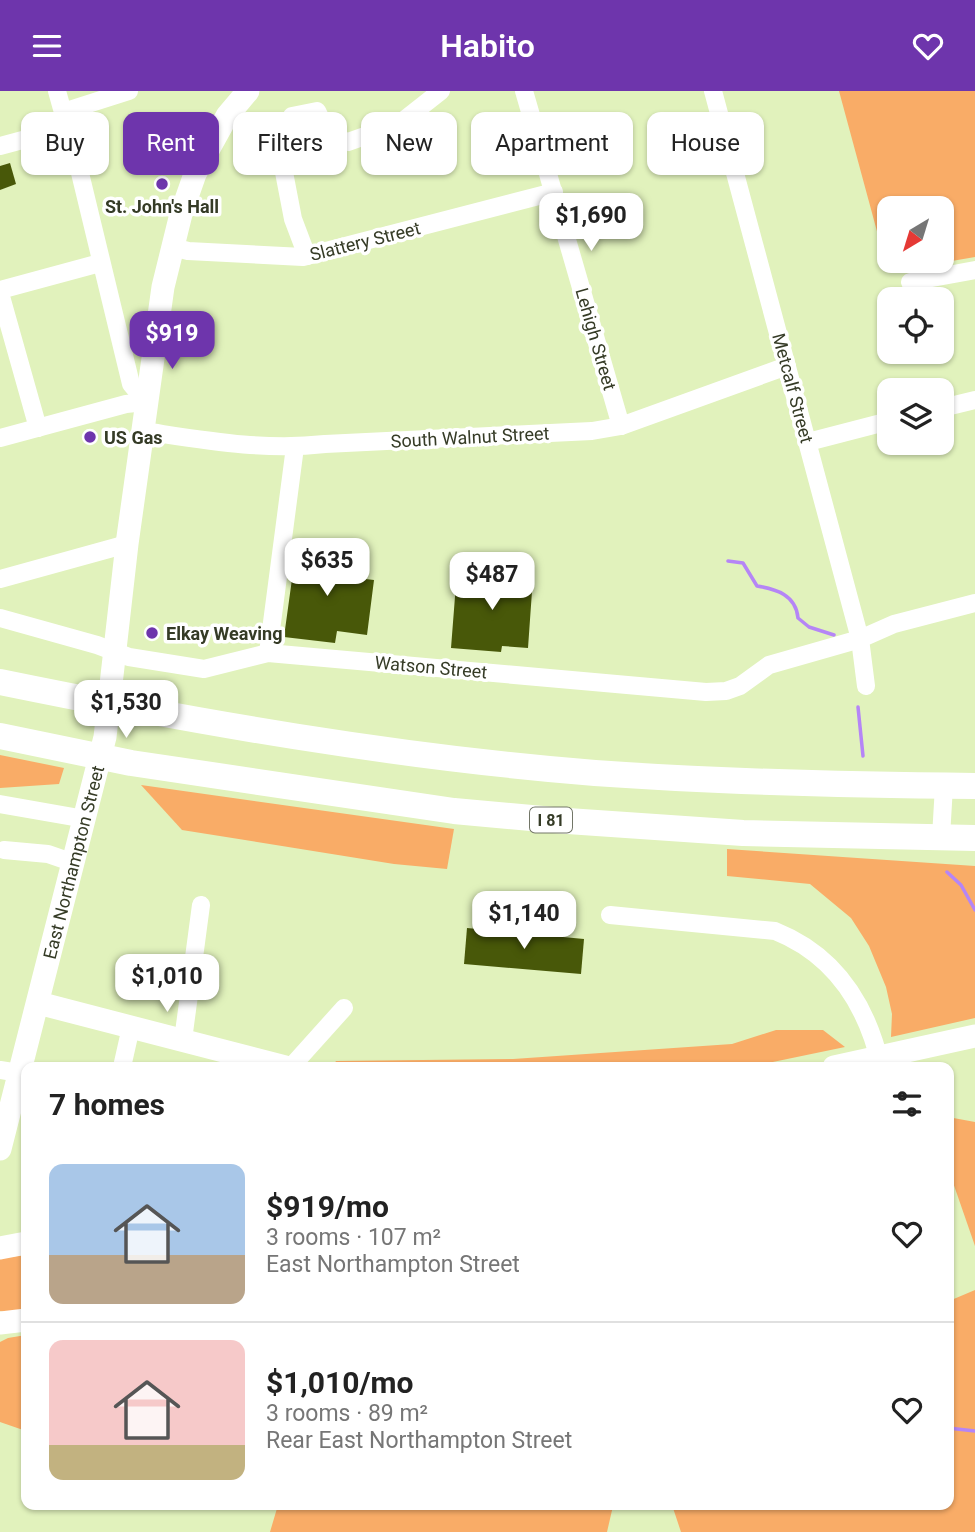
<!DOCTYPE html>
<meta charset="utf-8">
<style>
:root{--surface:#fff;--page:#f6f6f6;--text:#222;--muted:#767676;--line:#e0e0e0;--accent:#6e35ac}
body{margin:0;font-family:Roboto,sans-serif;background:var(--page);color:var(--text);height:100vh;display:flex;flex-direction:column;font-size:26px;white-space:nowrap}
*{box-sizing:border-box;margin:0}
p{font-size:23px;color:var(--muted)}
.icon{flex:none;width:38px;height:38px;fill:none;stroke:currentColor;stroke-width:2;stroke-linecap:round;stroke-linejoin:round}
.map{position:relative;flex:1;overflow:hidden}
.panel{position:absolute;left:21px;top:971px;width:933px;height:448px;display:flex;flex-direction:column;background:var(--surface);border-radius:14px;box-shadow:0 2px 5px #0004}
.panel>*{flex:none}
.banner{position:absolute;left:21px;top:21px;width:934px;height:63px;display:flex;gap:14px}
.needle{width:46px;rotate:218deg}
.tools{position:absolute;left:877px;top:105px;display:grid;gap:14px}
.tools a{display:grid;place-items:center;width:77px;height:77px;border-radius:14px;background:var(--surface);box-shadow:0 2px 5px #0004;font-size:35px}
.price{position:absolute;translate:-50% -60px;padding:0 16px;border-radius:14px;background:#fff;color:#222;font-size:23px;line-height:46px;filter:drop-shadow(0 2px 4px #0008)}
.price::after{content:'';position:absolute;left:50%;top:42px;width:21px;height:16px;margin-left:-10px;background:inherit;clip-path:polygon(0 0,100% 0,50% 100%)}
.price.active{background:var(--accent);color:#fff}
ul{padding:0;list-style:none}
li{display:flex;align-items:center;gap:21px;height:175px;padding:0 28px}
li+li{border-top:2px solid var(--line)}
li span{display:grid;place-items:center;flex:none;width:196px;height:140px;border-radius:14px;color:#555}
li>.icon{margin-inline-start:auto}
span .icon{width:84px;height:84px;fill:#fffc;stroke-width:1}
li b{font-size:30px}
h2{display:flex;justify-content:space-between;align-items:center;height:84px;padding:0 28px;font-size:30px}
.tag{padding:0 24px;border-radius:14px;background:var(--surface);box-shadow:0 2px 5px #0004;font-size:24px;line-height:63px}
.tag.active{background:var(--accent);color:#fff}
header{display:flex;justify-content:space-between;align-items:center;height:91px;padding:0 28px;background:var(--accent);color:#fff;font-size:32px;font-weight:600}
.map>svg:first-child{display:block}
</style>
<header><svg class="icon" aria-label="menu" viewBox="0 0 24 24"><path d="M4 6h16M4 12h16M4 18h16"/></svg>Habito<svg class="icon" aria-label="heart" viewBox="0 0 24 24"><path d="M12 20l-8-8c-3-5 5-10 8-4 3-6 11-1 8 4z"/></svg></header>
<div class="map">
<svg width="975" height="1441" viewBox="0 0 975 1441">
<rect width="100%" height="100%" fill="#e1f2bc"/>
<!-- green -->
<g fill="#f9ac67" fill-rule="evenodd">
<path d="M 839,0 L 975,0 L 975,166 L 888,181 ZM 889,117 L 942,117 L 942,170 L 889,170 Z"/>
<polygon points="0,664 64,677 59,693 0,697"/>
<polygon points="141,694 454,738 447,778 394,773 182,739"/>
<polygon points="727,758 975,775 975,927 891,946 892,923 886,896 869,855 851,827 810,793 727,785"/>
<polygon points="776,939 823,939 845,956 749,976 332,976 336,970 513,968 732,953"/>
<polygon points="948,1026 975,1031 975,1155 949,1080"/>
<polygon points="26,1164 26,1220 9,1222 0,1220 0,1167"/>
<polygon points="975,1199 975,1441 681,1441 672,1414 948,1414 949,1210"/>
<polygon points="26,1244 26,1340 0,1331 0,1251 8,1247"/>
<polygon points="278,1414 634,1414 613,1415 607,1441 270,1441"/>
</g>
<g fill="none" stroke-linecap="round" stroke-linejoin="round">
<!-- stream -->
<g stroke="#b585f6" stroke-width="3.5">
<path d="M 728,470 L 743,472 L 757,495 C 776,498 796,504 798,527 L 809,536 L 834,544"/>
<polyline points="858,616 863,665"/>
<polyline points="947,781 961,794 975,819"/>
<polyline points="948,1337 975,1340"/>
</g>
</g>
<!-- building -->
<g fill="#485809">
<polygon points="10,72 16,93 0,99 0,75"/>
<polygon points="296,459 359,468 357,487 374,489 367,544 337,540 335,552 284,546"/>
<polygon points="457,480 533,486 528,557 502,555 501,561 451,557"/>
<polygon points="467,837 584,848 581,883 464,873"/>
</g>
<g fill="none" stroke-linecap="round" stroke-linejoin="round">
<!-- minor -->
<g stroke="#fff" stroke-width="18">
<polyline points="57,0 80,82 131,293 146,311"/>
<polyline points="524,0 621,335"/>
<polyline points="713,0 860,548 866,595"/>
<polyline points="63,21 129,0"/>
<polyline points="0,55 67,37"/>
<polyline points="173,156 188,160 303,166 554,101"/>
<polyline points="307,165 293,128 278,50 292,25 317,20 329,45 348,51 399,33 441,0"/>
<polyline points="910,191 975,179"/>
<polyline points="0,199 100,172"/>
<polyline points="0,202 38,337"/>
<polyline points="942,317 975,309"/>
<path d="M 143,340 C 204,349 263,360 325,353 L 592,340 L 621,335 L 787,275"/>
<polyline points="0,347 126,313 146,311"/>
<polyline points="808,351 889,330"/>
<polyline points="0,488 127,453"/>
<polyline points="0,527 97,554 129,566 204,578 268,562 706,601 726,600 740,595 769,574 860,548 894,533 975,512"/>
<polyline points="268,562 295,356"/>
<polyline points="0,713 85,728"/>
<polyline points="941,746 944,695"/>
<polyline points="4,759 48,763 74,772"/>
<path d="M 610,824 L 775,840 C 835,864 867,914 881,976"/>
<polyline points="183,949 201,814"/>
<polyline points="122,976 131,936"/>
<polyline points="291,976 344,917"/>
<polyline points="0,979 19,982"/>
</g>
<!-- major -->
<g stroke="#fff" stroke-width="23">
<polyline points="38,912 285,976"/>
<polyline points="834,976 975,945"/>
<path id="s1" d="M 0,1058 L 105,646 L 127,453 L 163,196 L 181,123 L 195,83 L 227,25 L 248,0"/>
<polyline points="0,1157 26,1152"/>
<polyline points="0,1232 26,1229"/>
</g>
<!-- highway -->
<g stroke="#fff" stroke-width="26">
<path d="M 0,591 C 195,631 396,666 595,682 C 722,691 848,694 975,695"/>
<polyline points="0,645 131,672 454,720 553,729 743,742 975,747"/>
</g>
</g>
<!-- markers -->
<g fill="#6e35ac" stroke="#fff" stroke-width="2.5">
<circle cx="162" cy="93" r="7"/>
<circle cx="90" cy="346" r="7"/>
<circle cx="152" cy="542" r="7"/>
</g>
<g text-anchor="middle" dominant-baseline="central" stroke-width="7" stroke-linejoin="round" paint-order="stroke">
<!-- shield labels -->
<rect fill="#fff" stroke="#727667" stroke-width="2" x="530" y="716.5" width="42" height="25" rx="5"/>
<g font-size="16" font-weight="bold" fill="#353b26">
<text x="551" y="729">I 81</text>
</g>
<!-- poi labels -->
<g font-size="18" font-weight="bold" fill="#353b26" stroke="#fff" text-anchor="start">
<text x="162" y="115" text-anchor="middle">St. John's Hall</text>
<text x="104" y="346">US Gas</text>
<text x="166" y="542">Elkay Weaving</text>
</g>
<!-- street labels -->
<g font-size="18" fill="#353b26" stroke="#fff">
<text transform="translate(365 150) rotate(-14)">Slattery Street</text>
<text transform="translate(596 248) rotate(74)">Lehigh Street</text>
<text transform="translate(793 297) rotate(75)">Metcalf Street</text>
<text transform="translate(470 346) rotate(-3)">South Walnut Street</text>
<text transform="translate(431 576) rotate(5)">Watson Street</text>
<text stroke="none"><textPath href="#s1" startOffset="296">East Northampton Street</textPath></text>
</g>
</g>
</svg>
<div class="tools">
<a><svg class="needle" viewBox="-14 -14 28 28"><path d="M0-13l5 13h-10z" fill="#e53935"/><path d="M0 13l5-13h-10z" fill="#767676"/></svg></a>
<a><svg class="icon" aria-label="locate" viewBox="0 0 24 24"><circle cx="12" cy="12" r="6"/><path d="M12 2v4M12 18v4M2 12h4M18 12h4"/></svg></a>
<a><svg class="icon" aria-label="layers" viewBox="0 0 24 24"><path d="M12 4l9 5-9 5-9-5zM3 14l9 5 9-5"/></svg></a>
</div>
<b class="price" style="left:591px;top:162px">$1,690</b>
<b class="price active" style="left:172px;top:280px">$919</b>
<b class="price" style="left:327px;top:507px">$635</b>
<b class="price" style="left:492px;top:521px">$487</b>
<b class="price" style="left:126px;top:649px">$1,530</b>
<b class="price" style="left:524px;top:860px">$1,140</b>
<b class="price" style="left:167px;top:923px">$1,010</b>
<div class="banner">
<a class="tag">Buy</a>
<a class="tag active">Rent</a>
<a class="tag">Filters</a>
<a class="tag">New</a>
<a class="tag">Apartment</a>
<a class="tag">House</a>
</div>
<section class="panel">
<h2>7 homes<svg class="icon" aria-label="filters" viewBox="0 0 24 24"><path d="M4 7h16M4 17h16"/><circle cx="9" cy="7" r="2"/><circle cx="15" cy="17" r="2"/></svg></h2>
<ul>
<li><span style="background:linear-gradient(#a9c7e8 65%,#b9a48a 0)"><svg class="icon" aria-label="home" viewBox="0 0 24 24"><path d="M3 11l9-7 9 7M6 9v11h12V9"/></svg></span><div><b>$919/mo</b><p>3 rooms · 107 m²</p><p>East Northampton Street</p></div><svg class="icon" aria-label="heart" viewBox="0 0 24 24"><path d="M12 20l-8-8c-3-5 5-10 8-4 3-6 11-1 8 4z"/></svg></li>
<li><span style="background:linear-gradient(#f6c9c9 75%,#c2b280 0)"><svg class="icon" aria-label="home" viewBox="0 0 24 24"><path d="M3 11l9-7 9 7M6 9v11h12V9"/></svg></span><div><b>$1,010/mo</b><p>3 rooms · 89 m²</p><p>Rear East Northampton Street</p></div><svg class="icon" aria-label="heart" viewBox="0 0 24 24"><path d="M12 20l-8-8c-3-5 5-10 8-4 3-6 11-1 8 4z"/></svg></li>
</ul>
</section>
</div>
